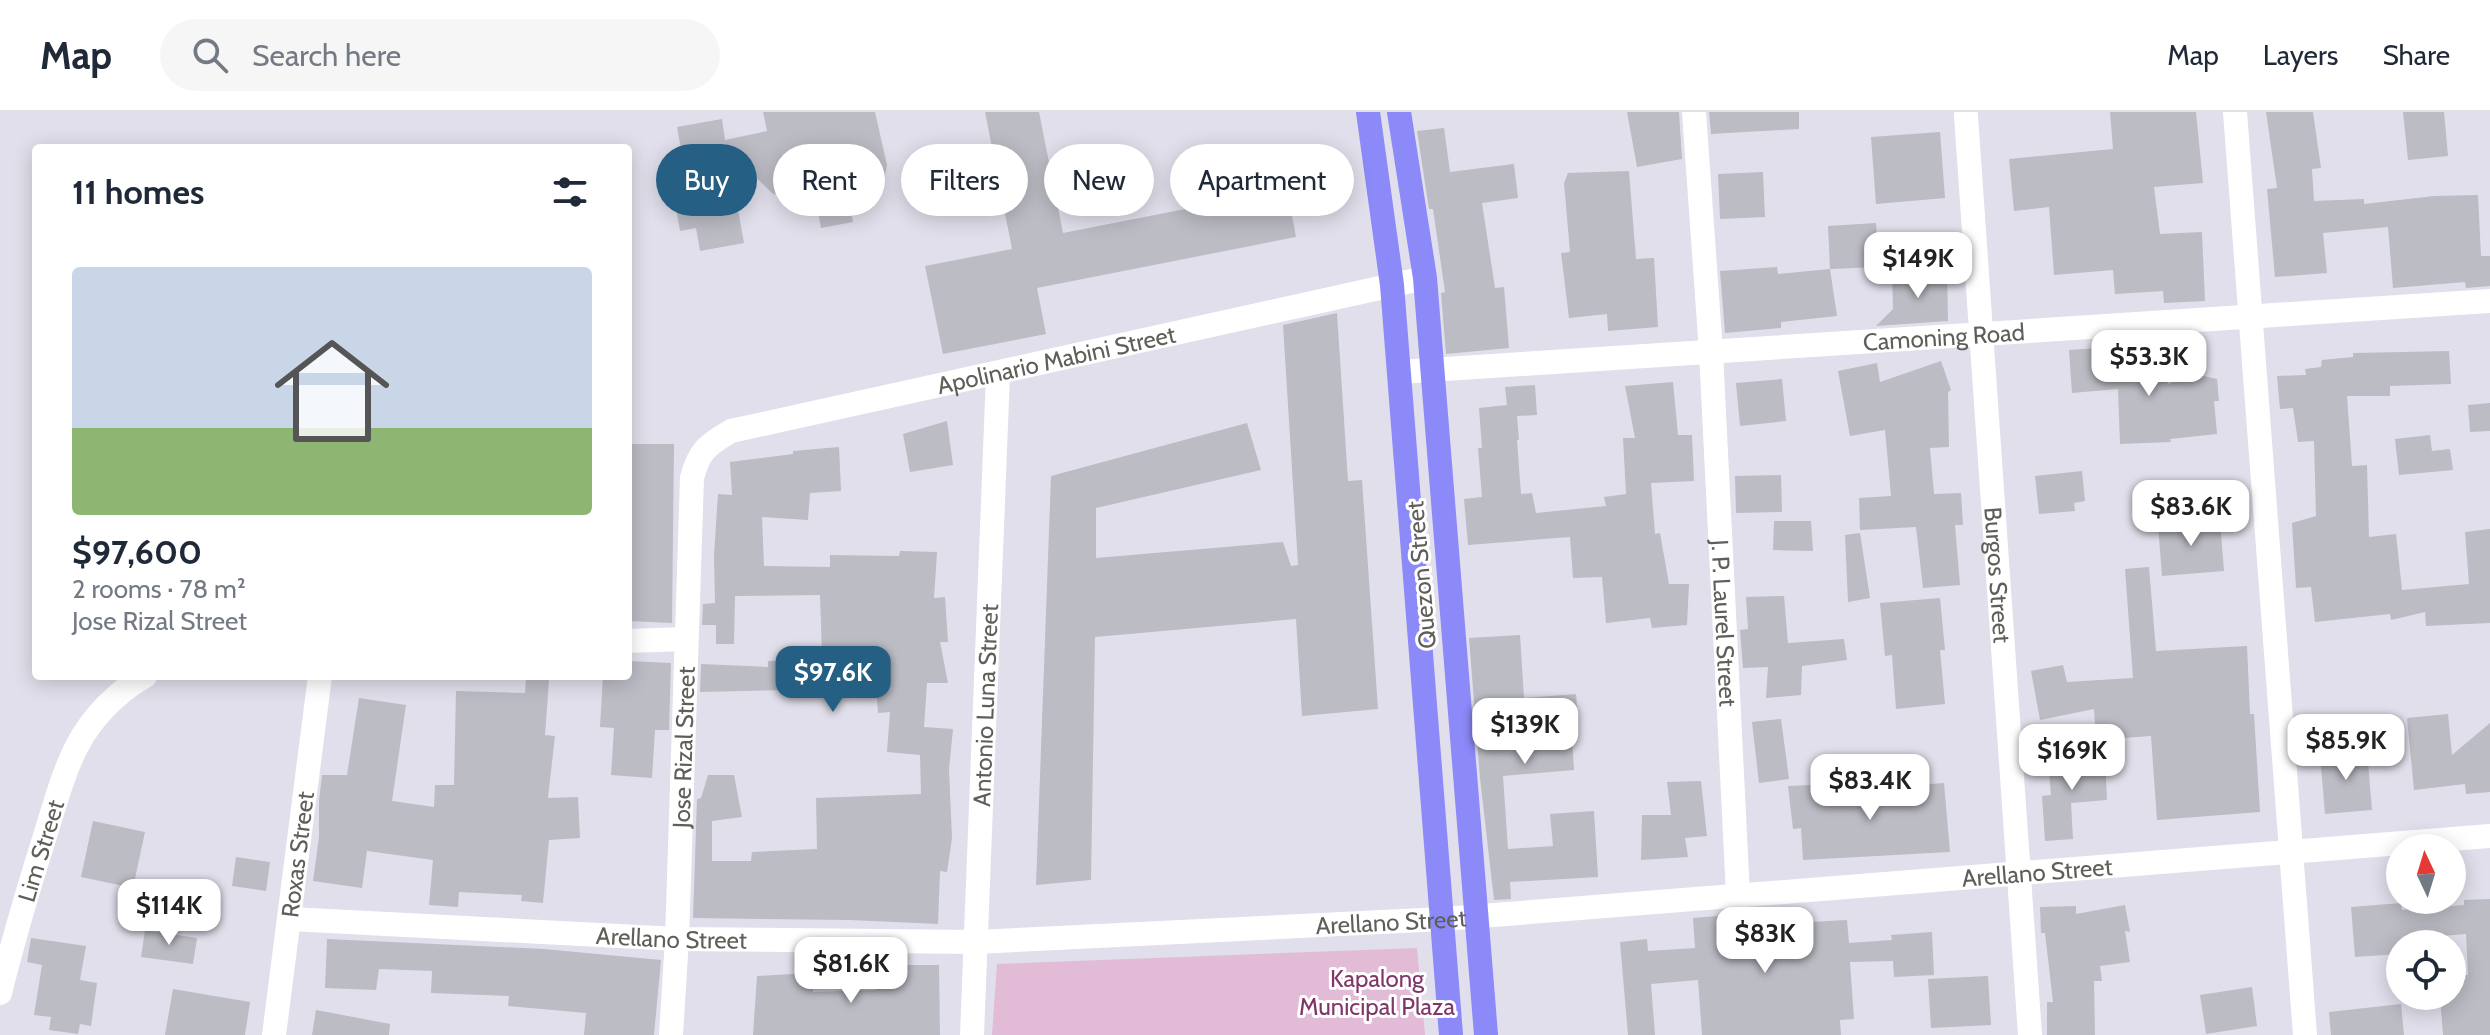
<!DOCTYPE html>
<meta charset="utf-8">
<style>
:root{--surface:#fff;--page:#f6f6f7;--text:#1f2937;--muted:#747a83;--line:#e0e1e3;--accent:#265f84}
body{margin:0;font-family:Cabin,sans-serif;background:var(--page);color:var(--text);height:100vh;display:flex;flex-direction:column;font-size:30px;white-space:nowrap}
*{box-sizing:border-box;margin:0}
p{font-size:26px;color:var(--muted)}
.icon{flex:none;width:44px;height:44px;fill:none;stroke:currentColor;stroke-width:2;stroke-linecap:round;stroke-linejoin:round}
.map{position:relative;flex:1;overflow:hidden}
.drawer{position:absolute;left:32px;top:32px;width:600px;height:536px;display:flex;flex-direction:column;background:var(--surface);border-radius:8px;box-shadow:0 4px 20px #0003}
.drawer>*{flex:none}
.guide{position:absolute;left:656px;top:32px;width:760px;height:72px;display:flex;gap:16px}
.needle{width:52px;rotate:356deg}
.fabs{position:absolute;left:2386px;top:722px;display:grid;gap:16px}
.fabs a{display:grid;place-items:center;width:80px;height:80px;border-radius:50%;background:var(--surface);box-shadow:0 4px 20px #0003;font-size:40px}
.price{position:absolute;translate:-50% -68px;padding:0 18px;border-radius:16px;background:#fff;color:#222;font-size:26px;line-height:52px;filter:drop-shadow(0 2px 4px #0008)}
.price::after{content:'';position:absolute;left:50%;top:48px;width:24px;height:18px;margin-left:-12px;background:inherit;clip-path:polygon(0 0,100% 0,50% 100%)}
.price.on{background:var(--accent);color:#fff}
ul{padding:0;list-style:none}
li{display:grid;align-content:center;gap:16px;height:424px;padding:0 40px}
li span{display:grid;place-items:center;height:248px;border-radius:8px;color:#555}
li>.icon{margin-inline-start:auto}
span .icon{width:144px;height:144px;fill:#fffc;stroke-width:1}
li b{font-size:34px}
h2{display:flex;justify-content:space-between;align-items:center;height:96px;padding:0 40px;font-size:34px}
.chip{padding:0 28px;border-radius:36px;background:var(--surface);box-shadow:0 4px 20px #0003;font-size:28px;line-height:72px}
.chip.on{background:var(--accent);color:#fff}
header{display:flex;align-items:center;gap:48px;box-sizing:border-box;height:112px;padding:0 40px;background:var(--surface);border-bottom:2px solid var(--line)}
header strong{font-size:38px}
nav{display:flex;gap:44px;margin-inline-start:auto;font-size:28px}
.search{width:560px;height:72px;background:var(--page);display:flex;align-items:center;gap:20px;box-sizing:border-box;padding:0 28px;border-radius:44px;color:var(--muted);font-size:30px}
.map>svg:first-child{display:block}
</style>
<header>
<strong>Map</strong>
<div class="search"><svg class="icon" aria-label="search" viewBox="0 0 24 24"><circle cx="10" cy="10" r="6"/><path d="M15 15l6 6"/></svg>Search here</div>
<nav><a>Map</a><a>Layers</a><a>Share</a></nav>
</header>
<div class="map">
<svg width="2490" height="923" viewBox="0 0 2490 923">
<rect width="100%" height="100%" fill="#e0dfeb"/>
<!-- green -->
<polygon fill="#e2bcd7" points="1417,836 1425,923 992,923 997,852"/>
<!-- building -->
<g fill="#bcbcc5">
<polygon points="763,0 875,0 887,53 885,63 881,66 846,77 853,110 821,116 815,83 803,86 802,78 783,84 773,82 727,37 744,131 700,139 696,116 680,119 672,73 687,70 677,15 722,7 725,28 767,19"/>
<polygon points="985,0 1039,0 1063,121 1287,77 1296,125 1037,176 1046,222 943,242 925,154 1012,137"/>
<polygon points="1627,0 1679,0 1682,47 1637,55"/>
<polygon points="1709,0 1799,0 1799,17 1711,22"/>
<polygon points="2110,0 2196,0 2203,71 2154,75 2160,122 2202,120 2205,189 2164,191 2163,179 2115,182 2113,158 2054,163 2049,95 2014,99 2009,47 2113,37"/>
<polygon points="2266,0 2313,0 2321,56 2312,57 2314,89 2364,87 2364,92 2434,84 2478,83 2481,144 2490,144 2490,174 2466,176 2465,170 2393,176 2388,115 2323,121 2327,161 2275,165 2267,77 2277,76"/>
<polygon points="2403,0 2444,0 2448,44 2408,48"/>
<polygon points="1444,16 1450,60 1514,52 1518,86 1482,91 1495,176 1504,175 1509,236 1446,242 1441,181 1445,180 1433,97 1429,97 1417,19"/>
<polygon points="1940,20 1945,86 1876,92 1871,25"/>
<polygon points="1629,59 1636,147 1654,146 1658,215 1608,219 1607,202 1569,206 1561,141 1570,140 1564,71 1568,61"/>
<polygon points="1763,60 1765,105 1720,107 1718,62"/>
<polygon points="1876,111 1879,155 1830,157 1828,114"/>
<polygon points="1777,155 1778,162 1830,157 1837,204 1781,210 1781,216 1725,221 1720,159"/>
<polygon points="1947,162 1948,209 1876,214 1893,197 1892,163"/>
<polygon points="1337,201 1348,369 1362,368 1378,597 1302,604 1296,507 1095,525 1091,768 1036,773 1051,364 1247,311 1261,358 1096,396 1096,446 1283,430 1291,454 1298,453 1283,213"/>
<polygon points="2098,236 2099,251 2168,249 2168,272 2195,262 2217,267 2219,289 2214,289 2217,322 2170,327 2171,330 2120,332 2118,277 2072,281 2069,238"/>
<polygon points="2449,239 2451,272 2390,274 2390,284 2347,284 2352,354 2367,353 2369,425 2396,422 2402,478 2469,472 2465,420 2490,417 2490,511 2426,514 2425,500 2391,508 2390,502 2315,510 2311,475 2296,476 2292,411 2316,404 2314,329 2298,330 2293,296 2280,297 2277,264 2306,263 2305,257 2321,255 2322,248 2353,245 2353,241"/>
<polygon points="1941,249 1951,278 1948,280 1949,335 1930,336 1934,382 1961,381 1963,413 1955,413 1960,473 1923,476 1916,415 1860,418 1859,386 1891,384 1885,318 1850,324 1838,259 1877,251 1880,270"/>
<polygon points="1782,267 1786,309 1740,314 1736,271"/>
<polygon points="1673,270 1678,323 1692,323 1694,369 1651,371 1655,422 1660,421 1669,472 1689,472 1687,513 1652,516 1650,506 1606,511 1602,465 1573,466 1570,425 1468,433 1464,387 1482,385 1478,336 1482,336 1479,296 1507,293 1505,275 1535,273 1537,303 1517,304 1519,328 1517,328 1521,382 1532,381 1536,401 1606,394 1604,385 1626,382 1623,326 1635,326 1625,274"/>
<polygon points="2490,291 2490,319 2470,320 2468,293"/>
<polygon points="947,309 953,353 910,360 903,322"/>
<polygon points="2430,323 2432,339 2450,337 2453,358 2399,363 2395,327"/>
<polygon points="628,332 674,332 672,511 628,509"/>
<polygon points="839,335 841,379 810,381 808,408 762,405 764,454 830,455 830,443 899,444 900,439 937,440 934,486 945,485 948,530 940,530 948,571 927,571 924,615 953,617 949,657 952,726 947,760 940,759 938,812 850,808 693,806 697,687 701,686 708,663 734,663 742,705 712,709 712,749 751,749 752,740 817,737 816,686 921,682 920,643 887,640 890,600 878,601 876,574 787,572 787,578 700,580 701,552 768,555 768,549 794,548 794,543 822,543 820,483 735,484 734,532 716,532 716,513 702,513 703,492 715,491 714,443 718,382 732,383 730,350 793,342 793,339"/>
<polygon points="2082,359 2085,389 2074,391 2075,399 2039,402 2035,364"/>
<polygon points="1781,363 1782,400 1736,401 1735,364"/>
<polygon points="1774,409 1811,409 1813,439 1773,438"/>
<polygon points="2220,409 2224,459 2162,464 2158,413"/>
<polygon points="1860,421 1870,486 1848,490 1845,423"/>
<polygon points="2149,455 2156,539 2247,534 2250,602 2254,602 2260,700 2157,708 2151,624 2096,628 2094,597 2040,608 2031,559 2063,553 2067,570 2133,566 2125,457"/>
<polygon points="1784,484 1788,531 1844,527 1847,548 1802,554 1801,583 1766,586 1768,555 1743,556 1740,518 1748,517 1746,485"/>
<polygon points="1940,486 1945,538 1940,538 1945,592 1896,597 1892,543 1885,544 1880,491"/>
<polygon points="1520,523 1524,586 1576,582 1578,608 1571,608 1574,658 1503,664 1508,737 1553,734 1550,702 1594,699 1598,765 1510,770 1511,787 1494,788 1480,666 1469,526"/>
<polygon points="628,549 671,551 669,618 655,618 652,666 611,663 614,616 600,615 603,564 628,564"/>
<polygon points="526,566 549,568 545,623 555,624 548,686 578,685 580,726 549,728 543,791 521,789 522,783 459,780 458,795 429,793 433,748 367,739 362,776 313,769 319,725 319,689 322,663 347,663 359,586 406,593 392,689 434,695 435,673 454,673 456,579 525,581"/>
<polygon points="2448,602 2452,643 2490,611 2490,680 2466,682 2465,672 2414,678 2407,606"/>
<polygon points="1781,607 1789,667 1759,671 1752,610"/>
<polygon points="2367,638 2372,698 2325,702 2320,642"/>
<polygon points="2105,643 2107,688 2071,691 2073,727 2045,729 2042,684 2051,683 2048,647"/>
<polygon points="1701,669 1707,724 1685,726 1688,745 1641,748 1642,703 1671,703 1667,670"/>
<polygon points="1944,671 1950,740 1803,748 1801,716 1793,717 1788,674 1836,672 1837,689 1881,686 1880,676"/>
<polygon points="93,709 145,720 133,776 81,765"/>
<polygon points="236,745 270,750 266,779 232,774"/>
<polygon points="2490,787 2490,923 2443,923 2440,884 2452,884 2452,864 2468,863 2466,822 2404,827 2404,832 2400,832 2400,842 2355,845 2351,795 2401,791 2402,798 2464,793 2464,788"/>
<polygon points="2125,793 2130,820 2125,819 2130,850 2100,854 2102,869 2094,869 2095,923 2047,923 2047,890 2053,890 2045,821 2041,821 2040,795 2076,794 2076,802"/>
<polygon points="1754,801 1755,813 1847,808 1849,831 1892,828 1891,823 1932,820 1934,863 1894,865 1893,849 1850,850 1854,907 1840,908 1841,923 1702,923 1698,868 1651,872 1655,923 1628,923 1620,830 1647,827 1648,839 1695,836 1693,806"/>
<polygon points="145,818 197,826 193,852 141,845"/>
<polygon points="31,826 86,834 80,868 97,871 91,914 80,912 78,922 49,918 51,905 34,903 42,853 27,850"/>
<polygon points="327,827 544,837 661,848 654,923 584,923 586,901 508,894 509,884 431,881 432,859 379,857 376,878 325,876"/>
<polygon points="876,853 939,853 940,923 753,923 757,864 811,861 813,880 876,878"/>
<polygon points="1988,864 1991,913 1931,916 1928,867"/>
<polygon points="2252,875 2257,914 2206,922 2200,883"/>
<polygon points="173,877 250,890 245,923 165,923"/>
<polygon points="2401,892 2404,923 2331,923 2329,900"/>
<polygon points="316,898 390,912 389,923 312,923"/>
</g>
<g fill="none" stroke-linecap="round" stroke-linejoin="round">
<!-- street -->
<g stroke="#fff" stroke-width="24">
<path id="s1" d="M 1694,0 L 1711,240 L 1738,783"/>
<polyline points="2235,0 2305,923"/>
<path id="s2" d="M 1966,4 L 2030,923"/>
<polyline points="628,529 685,527"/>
<path id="s3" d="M 290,807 L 677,827 L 976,830 L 1443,807 L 2490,724"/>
<path id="s4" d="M 0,881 C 13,829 28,778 44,727 C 54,696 62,663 77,634 C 92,605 117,580 145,564"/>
<path id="s5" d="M 274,923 L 320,564"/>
<path id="s6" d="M 671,923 L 677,827 L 692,366 C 699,339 707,333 731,319 L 1425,166"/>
<path id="s7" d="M 972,923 L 998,262"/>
</g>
<!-- secondary -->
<path stroke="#fff" stroke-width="24" id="s8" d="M 1399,260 L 2490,189"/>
<!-- highway -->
<g stroke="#8c89f8" stroke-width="24">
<polyline points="1368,0 1392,173 1451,923"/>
<polyline points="1399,0 1425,166 1486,923"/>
</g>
</g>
<g text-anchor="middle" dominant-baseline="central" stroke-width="6" stroke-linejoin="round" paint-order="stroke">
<!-- street labels -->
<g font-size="24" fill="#605e58" stroke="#fff">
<text stroke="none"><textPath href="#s8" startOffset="546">Camoning Road</textPath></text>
<text stroke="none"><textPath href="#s6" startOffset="954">Apolinario Mabini Street</textPath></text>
<text transform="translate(1421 463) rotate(-95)">Quezon Street</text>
<text stroke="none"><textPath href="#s2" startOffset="460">Burgos Street</textPath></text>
<text stroke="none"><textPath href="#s1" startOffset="512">J. P. Laurel Street</textPath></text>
<text stroke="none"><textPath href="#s7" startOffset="330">Antonio Luna Street</textPath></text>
<text stroke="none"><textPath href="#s6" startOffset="288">Jose Rizal Street</textPath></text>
<text stroke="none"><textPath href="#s4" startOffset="148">Lim Street</textPath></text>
<text stroke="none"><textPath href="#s5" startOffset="182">Roxas Street</textPath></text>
<text stroke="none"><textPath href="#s3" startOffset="1750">Arellano Street</textPath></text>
<text stroke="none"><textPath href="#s3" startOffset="1102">Arellano Street</textPath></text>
<text stroke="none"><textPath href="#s3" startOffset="382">Arellano Street</textPath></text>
</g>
<!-- park labels -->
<g font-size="24" fill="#803768" stroke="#fff">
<text x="1377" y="866">Kapalong<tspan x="1377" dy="28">Municipal Plaza</tspan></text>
</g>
</g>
</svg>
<div class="fabs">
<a><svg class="needle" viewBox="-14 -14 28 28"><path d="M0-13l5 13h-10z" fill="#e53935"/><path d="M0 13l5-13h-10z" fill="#747a83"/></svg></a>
<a><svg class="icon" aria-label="locate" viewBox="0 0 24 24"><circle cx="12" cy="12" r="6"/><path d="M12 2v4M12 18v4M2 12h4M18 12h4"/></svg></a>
</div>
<b class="price" style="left:1918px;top:188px">$149K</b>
<b class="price" style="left:2149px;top:286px">$53.3K</b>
<b class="price" style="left:2191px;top:436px">$83.6K</b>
<b class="price on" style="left:833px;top:602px">$97.6K</b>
<b class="price" style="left:1525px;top:654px">$139K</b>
<b class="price" style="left:2346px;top:670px">$85.9K</b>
<b class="price" style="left:2072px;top:680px">$169K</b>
<b class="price" style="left:1870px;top:710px">$83.4K</b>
<b class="price" style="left:169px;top:835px">$114K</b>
<b class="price" style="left:1765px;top:863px">$83K</b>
<b class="price" style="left:851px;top:893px">$81.6K</b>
<div class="guide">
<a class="chip on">Buy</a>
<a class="chip">Rent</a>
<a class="chip">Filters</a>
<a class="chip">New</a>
<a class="chip">Apartment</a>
</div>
<section class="drawer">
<h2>11 homes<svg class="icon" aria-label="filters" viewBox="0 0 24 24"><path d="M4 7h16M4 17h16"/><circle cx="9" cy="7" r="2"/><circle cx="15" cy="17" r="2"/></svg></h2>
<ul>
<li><span style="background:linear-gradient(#c9d6e8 65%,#8fb573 0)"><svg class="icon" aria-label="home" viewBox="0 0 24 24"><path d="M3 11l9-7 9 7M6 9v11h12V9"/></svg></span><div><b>$97,600</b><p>2 rooms · 78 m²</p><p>Jose Rizal Street</p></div></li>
</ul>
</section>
</div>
